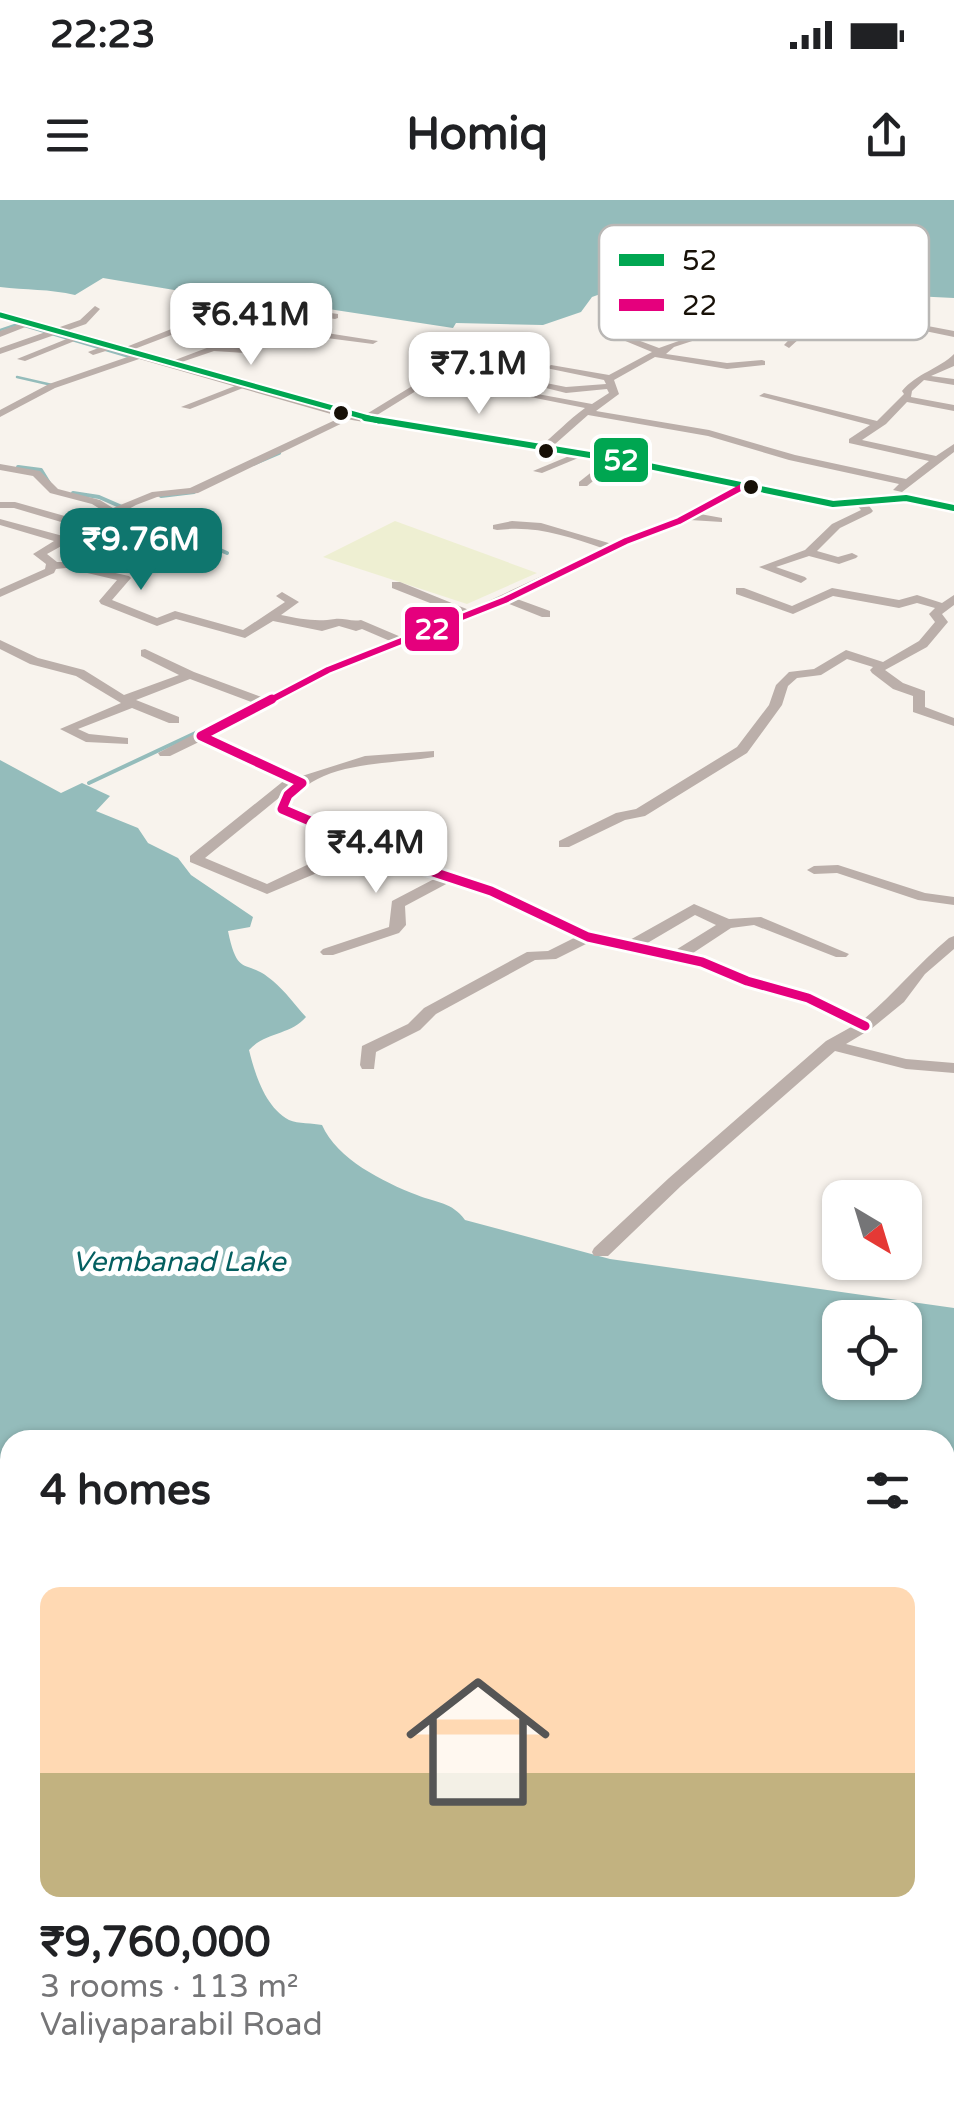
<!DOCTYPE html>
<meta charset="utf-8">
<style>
:root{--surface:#fff;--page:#f2f2f2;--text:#202124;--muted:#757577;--accent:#0f766e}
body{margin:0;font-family:"Varela Round",sans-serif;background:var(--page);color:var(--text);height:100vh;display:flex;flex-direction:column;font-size:38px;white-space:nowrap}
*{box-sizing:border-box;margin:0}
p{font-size:32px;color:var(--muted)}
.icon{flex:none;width:55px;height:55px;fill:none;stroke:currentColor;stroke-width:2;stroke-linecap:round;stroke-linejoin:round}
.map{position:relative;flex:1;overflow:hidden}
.side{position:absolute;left:0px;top:1230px;width:955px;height:672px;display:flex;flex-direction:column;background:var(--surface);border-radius:30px 30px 0 0;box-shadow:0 2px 8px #0004}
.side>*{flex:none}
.needle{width:65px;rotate:142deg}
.controls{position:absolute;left:822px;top:980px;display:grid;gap:20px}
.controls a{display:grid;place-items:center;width:100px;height:100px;border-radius:20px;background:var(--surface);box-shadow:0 2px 8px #0004;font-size:50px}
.price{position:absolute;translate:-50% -85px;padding:0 22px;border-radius:20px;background:#fff;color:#222;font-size:32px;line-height:65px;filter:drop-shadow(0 2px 5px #0008)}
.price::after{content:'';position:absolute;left:50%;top:60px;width:30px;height:22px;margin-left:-15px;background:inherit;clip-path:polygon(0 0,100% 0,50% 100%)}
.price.selected{background:var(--accent);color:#fff}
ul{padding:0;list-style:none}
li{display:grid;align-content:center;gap:20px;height:530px;padding:0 40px}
li span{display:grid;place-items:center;height:310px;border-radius:20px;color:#555}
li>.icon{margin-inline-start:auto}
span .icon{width:180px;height:180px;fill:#fffc;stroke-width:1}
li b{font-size:42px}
h2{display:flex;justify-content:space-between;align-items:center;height:120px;padding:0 40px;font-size:42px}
.status{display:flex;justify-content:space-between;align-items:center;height:70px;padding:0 50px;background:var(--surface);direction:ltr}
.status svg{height:28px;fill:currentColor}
header{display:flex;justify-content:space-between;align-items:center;height:130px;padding:0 40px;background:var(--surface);font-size:45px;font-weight:800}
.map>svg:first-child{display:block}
</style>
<div class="status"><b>22:23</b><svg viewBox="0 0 49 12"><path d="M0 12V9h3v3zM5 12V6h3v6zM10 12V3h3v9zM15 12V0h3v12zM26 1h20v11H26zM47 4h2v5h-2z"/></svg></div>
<header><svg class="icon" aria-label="menu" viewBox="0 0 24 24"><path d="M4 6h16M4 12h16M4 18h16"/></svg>Homiq<svg class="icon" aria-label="share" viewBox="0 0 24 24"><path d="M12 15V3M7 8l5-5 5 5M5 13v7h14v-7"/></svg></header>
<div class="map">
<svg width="954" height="1902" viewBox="0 0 954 1902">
<rect width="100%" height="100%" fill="#f8f3ed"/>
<!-- green -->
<polygon fill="#eeefd2" points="395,321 537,373 467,404 323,357"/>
<!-- water -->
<g fill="#94bcbb" fill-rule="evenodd">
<path d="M 0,0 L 954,0 L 954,98 L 893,95 L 743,70 L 654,75 L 592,97 L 581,112 L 543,125 L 456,123 L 453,128 L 322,108 L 288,109 L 103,78 L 75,95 C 50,89 25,90 0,87 Z"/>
<path d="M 0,560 L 61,593 L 82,583 L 110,596 L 96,611 L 138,628 L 148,643 L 178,658 L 191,675 L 253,717 L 250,727 L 228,731 C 238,780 246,757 273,781 C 285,791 295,805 306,817 C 291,835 265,832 249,850 C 255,874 265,907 289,920 C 298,924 313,923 322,925 C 337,959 383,982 417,995 C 437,1003 452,1002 465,1020 L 610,1059 L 954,1108 L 954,1902 L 0,1902 ZM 840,1118 L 905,1118 L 905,1182 L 840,1182 ZM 10,1240 L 945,1240 L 945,1892 L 10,1892 Z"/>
</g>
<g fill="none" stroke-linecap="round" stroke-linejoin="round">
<!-- stream-far1 -->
<g stroke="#94bcbb" stroke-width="2.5">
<polyline points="0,130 18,124 133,158"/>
<polyline points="17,177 52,185"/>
</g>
<!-- stream -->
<g stroke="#94bcbb" stroke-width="4">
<polyline points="253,264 279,253"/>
<polyline points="18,267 41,270 49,283"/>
<polyline points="73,293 99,297 227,353"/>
<polyline points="161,296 194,292"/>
<polyline points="89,583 204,529"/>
</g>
<!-- street -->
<g fill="#bbafaa" fill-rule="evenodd">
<path d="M 816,98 L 838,105 L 828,124 L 856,126 L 867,121 L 891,119 L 954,131 L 954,137 L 891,124 L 870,126 L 857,132 L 810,129 L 789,148 L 784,145 L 800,128 L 741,125 L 674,147 L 666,154 L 727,163 L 762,160 L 765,161 L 765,165 L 727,169 L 655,157 L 614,180 L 619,194 L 596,211 L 709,230 L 795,255 L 906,279 L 929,261 L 849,243 L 849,239 L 870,225 L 759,196 L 764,193 L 877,221 L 904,194 L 902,191 C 917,173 939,169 954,154 L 954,166 L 931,176 L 954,179 L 954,185 L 924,180 L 912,191 L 911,197 L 954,205 L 954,211 L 907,202 L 886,224 L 862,240 L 936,256 L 954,244 L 954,252 L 902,292 L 893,290 L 899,284 L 789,260 L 708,236 L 588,215 L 546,252 L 538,252 L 538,248 C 555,235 568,220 585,208 L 505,192 L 510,189 L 592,204 L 609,193 L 607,189 L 566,193 L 526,183 L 531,180 L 566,187 L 606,184 L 604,180 L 546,168 L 551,165 L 609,175 L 652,152 L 606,133 L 632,118 L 640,120 L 619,133 L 659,148 L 735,121 L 730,112 L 735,109 L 743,119 L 819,124 L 828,106 L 813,103 Z"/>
<polygon points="229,99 338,114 338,118 335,119 307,115 288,127 378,141 373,144 280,132 245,153 214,151 167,167 167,163 212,146 241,130 247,130 247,134 224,146 240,148 297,114 231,105 200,124 124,153 116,151 194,120"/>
<polygon points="95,106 100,109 86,124 0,154 0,148 80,120"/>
<polygon points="25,122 33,124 0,137 0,131"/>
<polygon points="74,136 82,138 25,161 17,159"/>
<polygon points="109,144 112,145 112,149 93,155 88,152"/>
<polygon points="471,150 476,153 467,160 491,162 491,166 458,165 369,220 360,218"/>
<polygon points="139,153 142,154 142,158 55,188 0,217 0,210 49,184"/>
<polygon points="240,184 248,186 190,209 181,207"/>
<path d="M 348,214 L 357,216 L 198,293 L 157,297 L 136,305 L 47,354 L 57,362 L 66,362 L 129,376 L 131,378 L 112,400 L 157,418 L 175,411 L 243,430 L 285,402 L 276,396 L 282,392 L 299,402 L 281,415 C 301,419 316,422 335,419 C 344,418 352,422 361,420 L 401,437 L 458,414 L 392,388 L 392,382 L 400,382 L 469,410 L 602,348 C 567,336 535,325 497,330 L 493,329 L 493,325 L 512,321 L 541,323 L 612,344 L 675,319 L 738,285 L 746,285 L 746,289 L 700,314 L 722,318 L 722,322 L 690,320 L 630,343 L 517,399 L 550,411 L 550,417 L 542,417 L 507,403 L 332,473 L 212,536 L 302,576 L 365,556 L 434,551 L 434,557 C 390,565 310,560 290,607 L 420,663 L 496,688 L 593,733 L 628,741 L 694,704 L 729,719 L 761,717 L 849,754 L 846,757 L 836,757 L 754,725 L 731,728 L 690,755 L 708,759 L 753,778 L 814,795 L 864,819 C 894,794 918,764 949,738 L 954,736 L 954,749 L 925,774 L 904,802 L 871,829 L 846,844 L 906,859 L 954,863 L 954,873 L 906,869 L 835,851 L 681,986 L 608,1056 L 594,1056 L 592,1052 L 594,1048 L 669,978 L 826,841 L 853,826 L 802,801 L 741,784 L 697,766 L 590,742 L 556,759 L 535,760 L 436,814 L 420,830 L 376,852 L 374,869 L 362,869 L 360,865 L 362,846 L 408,824 L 424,808 L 527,752 L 548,751 L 576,737 L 486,694 L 450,682 L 405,706 L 406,725 L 399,733 L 333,755 L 323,755 L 320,752 L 323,749 L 389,727 L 392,701 L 436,678 L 362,649 L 331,667 L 267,694 L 190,662 L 190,656 L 286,579 L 201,541 L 170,556 L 160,556 L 158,553 L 254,503 L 190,479 L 136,500 L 179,517 L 179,523 L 169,523 L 132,508 L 78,529 L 89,534 L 128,538 L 128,544 L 86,542 L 60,529 L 121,503 L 76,476 L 30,464 L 0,449 L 0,440 L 38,458 L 84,470 L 124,495 L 179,475 L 141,456 L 141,450 L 145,449 L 194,472 L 264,498 L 324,467 L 390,441 L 362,429 L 356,431 L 339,426 L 322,431 L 273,421 L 245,438 L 176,419 L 157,426 L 101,404 L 99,401 L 117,380 L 66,368 L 56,369 L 54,373 L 0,397 L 0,389 L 45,369 L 46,364 L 33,354 L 54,341 L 0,325 L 0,319 L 63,336 L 78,327 L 14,308 L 0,308 L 0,302 L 15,302 L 86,322 L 105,312 L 92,304 L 50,293 L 33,276 L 0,270 L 0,264 L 40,271 L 58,289 L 100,300 L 113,308 L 152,292 L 190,288 ZM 280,597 L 275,609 L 277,612 L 351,644 L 267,684 L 205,658 ZM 695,715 L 716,725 L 674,751 L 644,745 Z"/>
<polygon points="631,241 640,243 587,286 579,286 579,282"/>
<polygon points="574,254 583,256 542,273 533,271"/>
<polygon points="858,302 866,302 873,311 871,313 840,328 817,351 838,357 852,353 858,356 856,358 839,364 809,356 776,367 805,377 807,379 801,383 759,367 805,350 832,324 861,310 856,304"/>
<polygon points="736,388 744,388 792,406 832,388 899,400 917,395 942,403 954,395 954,405 942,414 948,422 927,447 885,470 903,483 925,491 925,507 954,518 954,526 913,512 913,496 893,489 872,473 870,470 873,467 847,459 821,475 797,478 788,486 782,505 747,553 645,616 625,620 569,647 559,647 559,641 616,613 636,609 737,547 769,505 776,485 789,472 814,469 846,450 883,462 919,441 935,422 929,414 935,408 917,403 899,408 833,396 793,414 736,394"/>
<polygon points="838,665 925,693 954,697 954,705 918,700 837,673 814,674 807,670 814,666"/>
</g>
<!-- secondary -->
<polygon fill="#baada7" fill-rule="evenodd" points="0,111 354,212 620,255 833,299 906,293 954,303 954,313 906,303 833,309 620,265 352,220 0,119"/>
<!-- bus-1-far1 casing -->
<g stroke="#fff" stroke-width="9">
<polyline id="bus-1-far1" points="0,115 379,221"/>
</g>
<!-- bus-1 casing -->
<g stroke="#fff" stroke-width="11">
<polyline id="bus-1" points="365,218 620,260 833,304 906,298 954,308"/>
</g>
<!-- bus-2-far1 casing -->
<g stroke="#fff" stroke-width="11">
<polyline id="bus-2-far1" points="267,502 328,470 505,400 626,341 679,321 742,287"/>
</g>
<!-- bus-2 casing -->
<g stroke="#fff" stroke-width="15">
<polyline id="bus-2" points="272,499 201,536 302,583 288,595 282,609 415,666 491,691 588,737 702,762 747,781 808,798 865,826"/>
</g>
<!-- bus-1-far1 -->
<use href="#bus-1-far1" stroke="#00a651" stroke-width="5"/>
<!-- bus-1 -->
<use href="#bus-1" stroke="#00a651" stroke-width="6"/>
<!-- bus-2-far1 -->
<use href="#bus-2-far1" stroke="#e5007d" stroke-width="6"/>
<!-- bus-2 -->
<use href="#bus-2" stroke="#e5007d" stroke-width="9"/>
</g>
<!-- markers -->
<g fill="#171007" stroke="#fff" stroke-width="4">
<circle cx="341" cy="213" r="9"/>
<circle cx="546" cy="251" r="9"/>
<circle cx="751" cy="287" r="9"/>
</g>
<g text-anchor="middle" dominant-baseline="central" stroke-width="10" stroke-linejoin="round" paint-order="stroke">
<!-- water labels -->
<g font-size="28" font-style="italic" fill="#045f60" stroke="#fff">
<text x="179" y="1062">Vembanad Lake</text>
</g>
</g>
<!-- legend -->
<rect x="599" y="25" width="330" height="115" rx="15" fill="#fff" stroke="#b9b7b5" stroke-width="2.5"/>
<rect x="619" y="54" width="45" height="12" fill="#00a651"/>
<rect x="619" y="99" width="45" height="12" fill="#e5007d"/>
<g font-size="28" fill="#171007">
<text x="682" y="70">52</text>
<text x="682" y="115">22</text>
</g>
<g stroke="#fff" stroke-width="4">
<rect x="592" y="236" width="58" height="48" rx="10" fill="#00a651"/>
<rect x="403" y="405" width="58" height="48" rx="10" fill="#e5007d"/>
</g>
<g font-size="28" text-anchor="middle" font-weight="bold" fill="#fff">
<text x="621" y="270">52</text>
<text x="432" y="439">22</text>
</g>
</svg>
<div class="controls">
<a><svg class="needle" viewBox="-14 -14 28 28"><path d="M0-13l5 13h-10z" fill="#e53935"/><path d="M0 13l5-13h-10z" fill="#757577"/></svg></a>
<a><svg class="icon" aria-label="locate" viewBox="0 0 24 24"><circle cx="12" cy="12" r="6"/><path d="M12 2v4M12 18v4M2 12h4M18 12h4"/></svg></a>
</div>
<b class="price" style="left:251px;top:168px">₹6.41M</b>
<b class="price" style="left:479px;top:217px">₹7.1M</b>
<b class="price selected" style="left:141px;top:393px">₹9.76M</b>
<b class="price" style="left:376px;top:696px">₹4.4M</b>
<section class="side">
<h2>4 homes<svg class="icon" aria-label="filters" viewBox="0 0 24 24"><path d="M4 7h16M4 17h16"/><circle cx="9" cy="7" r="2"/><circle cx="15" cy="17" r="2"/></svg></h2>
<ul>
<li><span style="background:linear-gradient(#ffd9b3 60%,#c2b280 0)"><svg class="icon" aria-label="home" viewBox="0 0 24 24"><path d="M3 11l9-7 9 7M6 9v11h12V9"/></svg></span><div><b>₹9,760,000</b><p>3 rooms · 113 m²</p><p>Valiyaparabil Road</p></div></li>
</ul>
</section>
</div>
